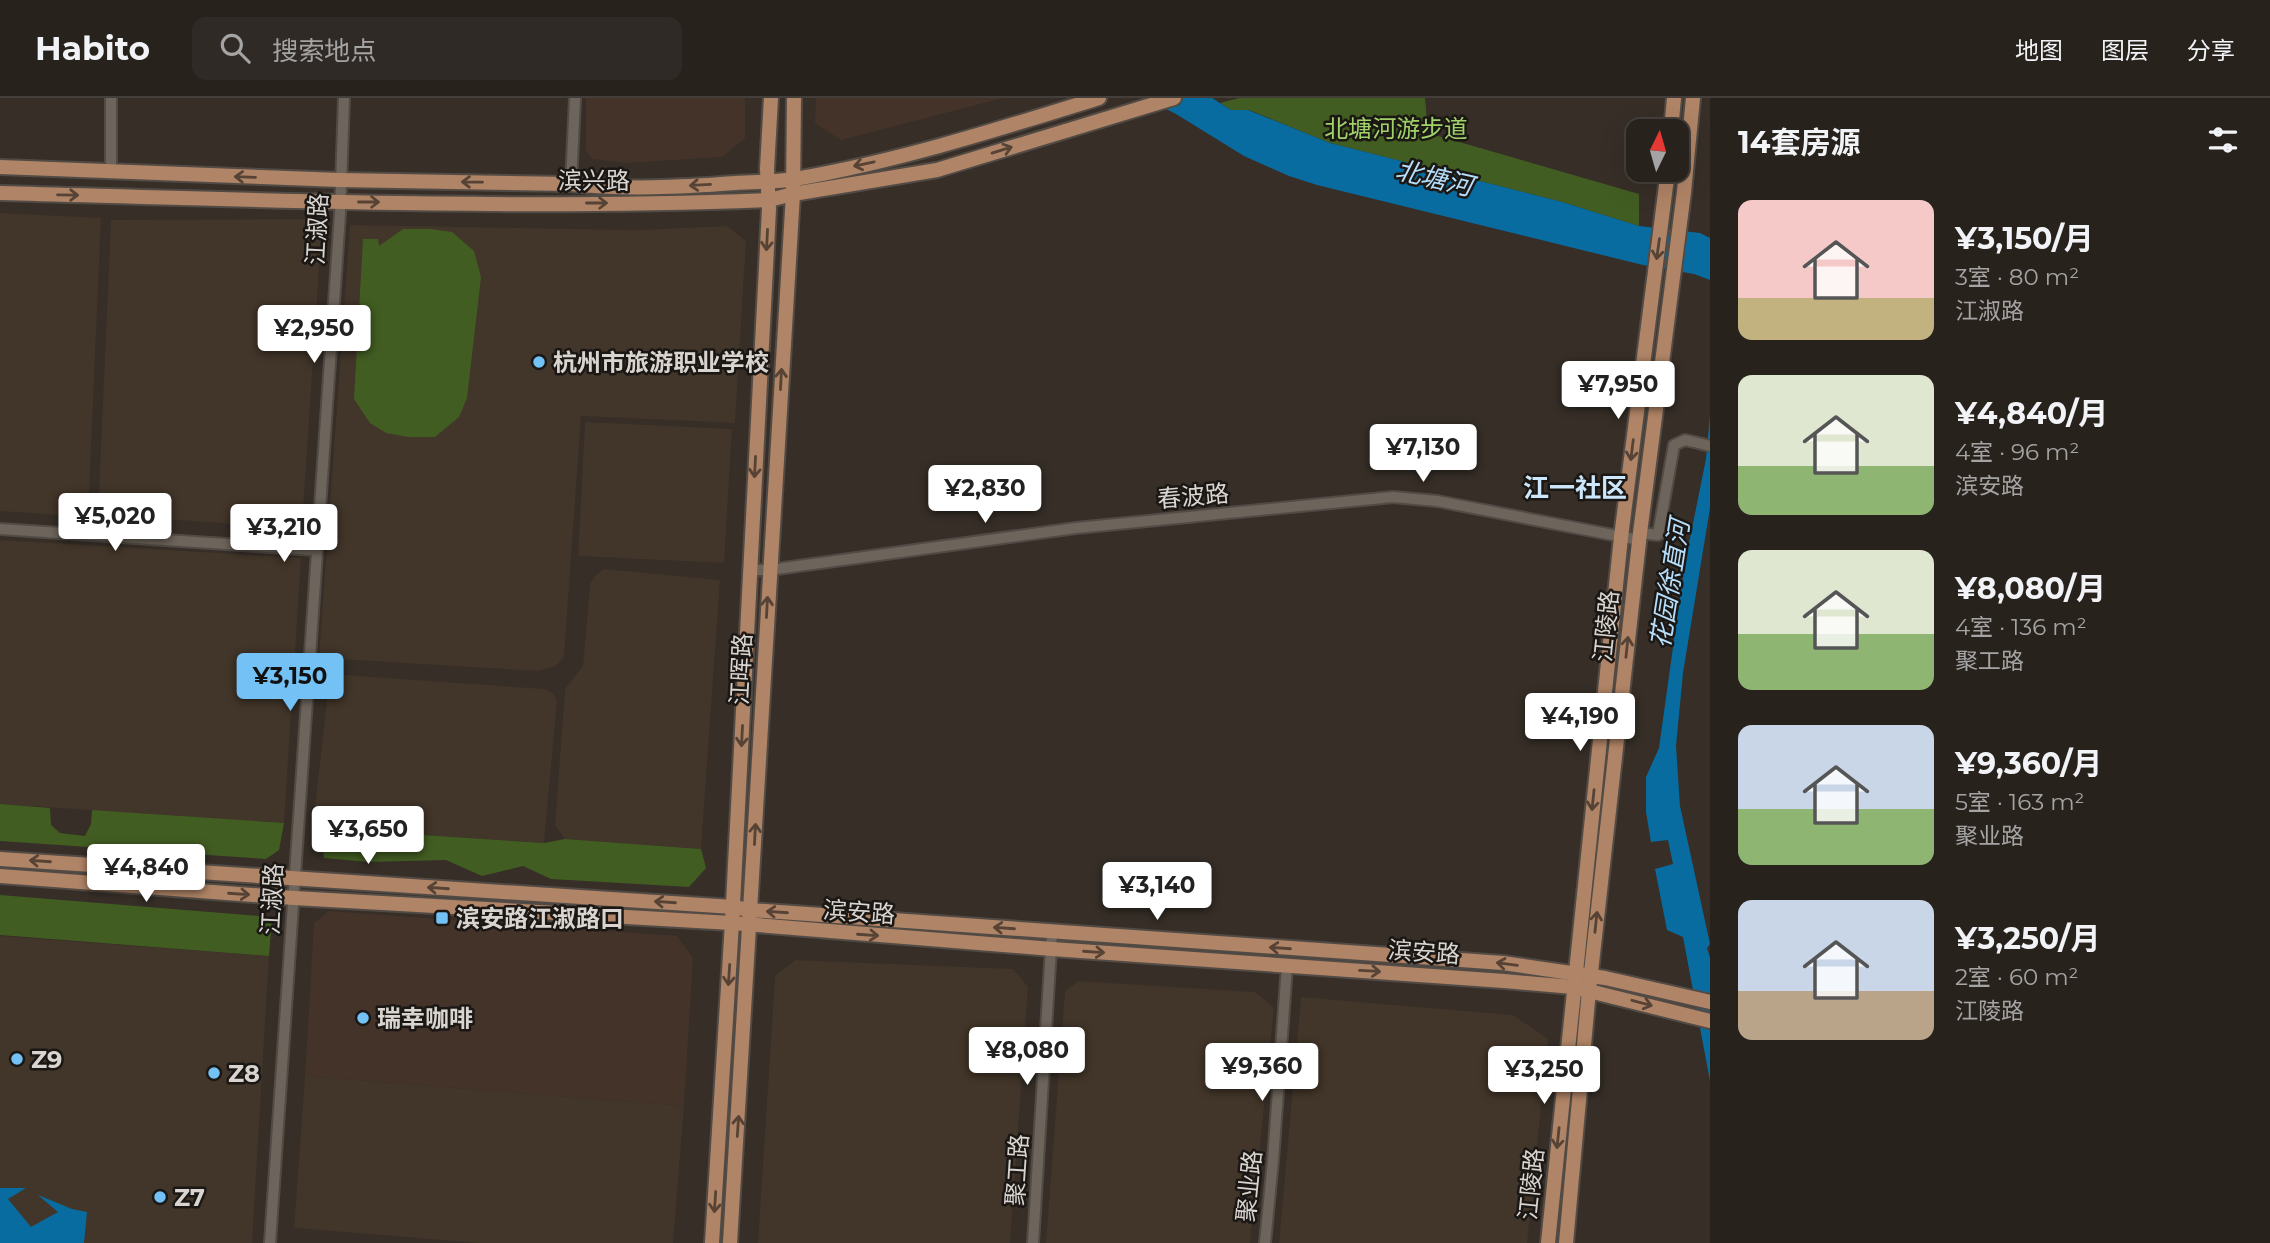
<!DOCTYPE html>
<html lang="zh">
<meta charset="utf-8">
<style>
:root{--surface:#28221d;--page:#302a26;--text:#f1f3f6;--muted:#a5a4a4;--line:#443f3b;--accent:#73c1f5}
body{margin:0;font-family:Montserrat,"Noto Sans SC",sans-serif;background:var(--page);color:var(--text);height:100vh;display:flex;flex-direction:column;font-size:26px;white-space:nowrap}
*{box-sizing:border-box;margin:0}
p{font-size:23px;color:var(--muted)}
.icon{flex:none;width:38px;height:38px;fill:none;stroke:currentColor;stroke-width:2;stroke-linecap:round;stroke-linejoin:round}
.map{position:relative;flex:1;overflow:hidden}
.details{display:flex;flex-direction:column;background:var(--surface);width:560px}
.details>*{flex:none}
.needle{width:46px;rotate:5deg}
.buttons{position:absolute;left:1626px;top:21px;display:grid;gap:14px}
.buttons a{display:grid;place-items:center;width:63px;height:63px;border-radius:14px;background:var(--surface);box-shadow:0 7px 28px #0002,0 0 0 2px var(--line);font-size:35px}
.price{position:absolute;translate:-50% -60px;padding:0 16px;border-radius:7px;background:#fff;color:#222;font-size:23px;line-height:46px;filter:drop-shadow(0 2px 4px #0008)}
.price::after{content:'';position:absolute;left:50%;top:42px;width:21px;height:16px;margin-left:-10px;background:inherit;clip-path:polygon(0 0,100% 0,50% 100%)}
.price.selected{background:var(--accent);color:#111}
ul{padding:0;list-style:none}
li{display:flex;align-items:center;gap:21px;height:175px;padding:0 28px}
li span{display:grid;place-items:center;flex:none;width:196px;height:140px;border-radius:14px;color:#555}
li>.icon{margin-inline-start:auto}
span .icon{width:84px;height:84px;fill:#fffc;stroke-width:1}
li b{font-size:30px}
h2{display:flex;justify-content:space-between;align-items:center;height:84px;padding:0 28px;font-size:30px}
header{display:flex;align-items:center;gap:42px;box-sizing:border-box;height:98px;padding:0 35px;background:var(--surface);border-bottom:2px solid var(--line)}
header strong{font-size:33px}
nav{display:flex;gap:38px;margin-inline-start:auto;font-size:24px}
.search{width:490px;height:63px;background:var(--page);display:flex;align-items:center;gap:18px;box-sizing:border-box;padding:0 24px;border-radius:14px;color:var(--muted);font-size:26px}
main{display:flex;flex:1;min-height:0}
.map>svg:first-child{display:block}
</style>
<header>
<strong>Habito</strong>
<div class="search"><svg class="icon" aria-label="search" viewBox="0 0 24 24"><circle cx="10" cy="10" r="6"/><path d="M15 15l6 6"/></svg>搜索地点</div>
<nav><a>地图</a><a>图层</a><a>分享</a></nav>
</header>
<main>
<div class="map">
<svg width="1710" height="1145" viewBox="0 0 1710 1145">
<rect width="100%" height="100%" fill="#362e27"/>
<!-- commercial -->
<g fill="#443329">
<polygon points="586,0 745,0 745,40 722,59 627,65 592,61 586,52"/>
<polygon points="816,0 1003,0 841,42 815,25"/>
<polygon points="329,813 677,838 693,860 684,1008 305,978 314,825"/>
</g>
<!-- built -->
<g fill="#423529">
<polygon points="0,115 101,120 88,419 0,413"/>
<polygon points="305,121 314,128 321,139 303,414 299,425 288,430 98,416 111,122"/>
<polygon points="350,127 636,132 727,128 746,143 735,325 581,318 564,559 556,568 538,573 319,560"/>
<polygon points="585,324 732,331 724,465 578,458"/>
<polygon points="0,442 301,460 284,725 0,706"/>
<polygon points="604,471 720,482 701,751 565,741 555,727 565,591 583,568 590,486 596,477"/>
<polygon points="330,576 545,591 553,595 557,603 544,745 331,731 321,727 314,717"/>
<polygon points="0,838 269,858 252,1145 0,1145"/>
<polygon points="795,862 1013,871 1028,889 1010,1145 758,1145 775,878"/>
<polygon points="1079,883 1255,894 1274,910 1250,1145 1046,1145 1065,893"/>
<polygon points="1301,899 1513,917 1548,941 1527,1145 1279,1145"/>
<polygon points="305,978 684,1008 673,1145 480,1145 294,1130"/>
</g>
<!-- green -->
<g fill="#425d22">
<polygon points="1239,0 1425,0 1428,35 1639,96 1639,128 1562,104 1330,45 1249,12 1231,12 1220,5"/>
<polygon points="403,131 431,131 452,134 474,153 481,179 467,300 459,319 435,339 408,339 386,335 370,325 354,301 363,141 378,141 379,148"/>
<polygon points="0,706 50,710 51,727 60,735 85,738 91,726 92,712 284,725 279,752 266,761 0,743"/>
<polygon points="321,727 331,731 544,745 565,741 701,751 706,770 689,789 551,781 523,768 482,778 446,762 369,764 324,760"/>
<polygon points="0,797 272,819 269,858 0,837"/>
</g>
<!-- water -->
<g fill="#086ca0">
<polygon points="1145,0 1212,0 1231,12 1248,12 1330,45 1562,104 1639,128 1700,135 1710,140 1710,182 1694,176 1643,167 1317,87 1289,78 1244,58 1176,16"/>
<polygon points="1710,317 1710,410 1683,575 1676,648 1680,708 1710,846 1707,850 1710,860 1710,983 1683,839 1667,832 1655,771 1673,766 1668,742 1651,744 1646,714 1646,679 1659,650 1684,470 1706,361"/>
<polygon points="0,1090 26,1090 8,1101 31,1129 58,1114 38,1097 72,1111 87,1114 84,1145 0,1145"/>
</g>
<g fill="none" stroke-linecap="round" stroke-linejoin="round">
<!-- minor casing -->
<g stroke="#524b45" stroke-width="14">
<g id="minor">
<polyline points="111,74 111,0"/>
<polyline points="571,86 575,0"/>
<polyline points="0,431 316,452"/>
<polyline points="1640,435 1658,437 1674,347 1685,342 1694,344"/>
<polyline points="750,472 769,472 1076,430 1393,399 1437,403 1639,442"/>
<polyline points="270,1145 340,116 344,0"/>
<polyline points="1033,1145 1052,834"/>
<polyline points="1265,1145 1273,1062 1287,868"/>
</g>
</g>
<!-- major casing -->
<g stroke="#524b45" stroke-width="18">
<g id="major">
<polyline points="1671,33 1674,0"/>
<path d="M 0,69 L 340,82 L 571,86 C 626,92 681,89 736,85 C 755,84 776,84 795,81 C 899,63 999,31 1099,0"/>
<path d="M 0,95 C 256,102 513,112 769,102 L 793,96 L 937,72 L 1174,0"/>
<polyline points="0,761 733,809 750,812 1503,865 1605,880 1710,904"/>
<polyline points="0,778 294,800 732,825 1052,851 1504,883 1573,889 1710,923"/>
<polyline points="712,1145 732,825 769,111 767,71 771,0"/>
<polyline points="730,1145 793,96 794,0"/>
<polyline points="1548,1145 1621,439 1668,72"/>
<polyline points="1566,1145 1589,892 1640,435 1684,94 1693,0"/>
</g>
</g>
<!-- minor -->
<use href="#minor" stroke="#6d645b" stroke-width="10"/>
<!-- major -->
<use href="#major" stroke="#b08466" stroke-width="14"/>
<!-- minor-bridge casing -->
<g stroke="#524b45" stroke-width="14" stroke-linecap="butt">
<polyline id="minor-bridge" points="1694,344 1710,348"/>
</g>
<!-- minor-bridge -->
<use href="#minor-bridge" stroke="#6d645b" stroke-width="10"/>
</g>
<!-- one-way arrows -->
<defs><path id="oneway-shaft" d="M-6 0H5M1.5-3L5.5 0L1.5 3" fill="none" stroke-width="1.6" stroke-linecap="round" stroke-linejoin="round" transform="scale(1.75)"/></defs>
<g stroke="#564335">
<use href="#oneway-shaft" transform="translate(1002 52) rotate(-17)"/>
<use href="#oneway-shaft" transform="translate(864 66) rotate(168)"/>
<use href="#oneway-shaft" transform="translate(245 79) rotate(-178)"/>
<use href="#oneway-shaft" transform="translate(472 84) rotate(-179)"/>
<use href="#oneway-shaft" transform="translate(700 87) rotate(177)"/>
<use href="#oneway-shaft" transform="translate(68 97) rotate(1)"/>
<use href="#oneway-shaft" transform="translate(369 104)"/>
<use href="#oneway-shaft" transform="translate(597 105)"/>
<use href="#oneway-shaft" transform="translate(767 142) rotate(93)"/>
<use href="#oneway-shaft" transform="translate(1658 151) rotate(98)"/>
<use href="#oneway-shaft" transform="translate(781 281) rotate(-87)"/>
<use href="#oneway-shaft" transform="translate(1632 352) rotate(97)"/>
<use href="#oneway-shaft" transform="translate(755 369) rotate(93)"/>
<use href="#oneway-shaft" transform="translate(767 509) rotate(-87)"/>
<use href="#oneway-shaft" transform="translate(1627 549) rotate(-84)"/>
<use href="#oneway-shaft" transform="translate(742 638) rotate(93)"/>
<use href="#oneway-shaft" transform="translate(1593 702) rotate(96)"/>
<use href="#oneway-shaft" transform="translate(755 736) rotate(-87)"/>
<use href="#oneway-shaft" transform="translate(40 763) rotate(-176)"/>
<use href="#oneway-shaft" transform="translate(438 790) rotate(-176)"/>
<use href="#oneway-shaft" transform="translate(239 796) rotate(4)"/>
<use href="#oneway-shaft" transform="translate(665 804) rotate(-176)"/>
<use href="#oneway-shaft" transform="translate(777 814) rotate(-176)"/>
<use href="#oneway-shaft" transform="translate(1596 824) rotate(-84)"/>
<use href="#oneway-shaft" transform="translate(1004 830) rotate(-176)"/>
<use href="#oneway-shaft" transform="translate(868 837) rotate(4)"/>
<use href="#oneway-shaft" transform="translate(1280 850) rotate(-176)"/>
<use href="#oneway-shaft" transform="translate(1094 854) rotate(4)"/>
<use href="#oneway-shaft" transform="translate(1507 866) rotate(-173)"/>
<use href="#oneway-shaft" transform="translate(1370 873) rotate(3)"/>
<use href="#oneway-shaft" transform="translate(729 877) rotate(94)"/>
<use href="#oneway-shaft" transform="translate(1642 905) rotate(15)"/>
<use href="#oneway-shaft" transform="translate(738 1028) rotate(-86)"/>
<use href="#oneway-shaft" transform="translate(1558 1040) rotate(96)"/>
<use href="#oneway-shaft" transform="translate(715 1104) rotate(94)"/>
</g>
<!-- markers -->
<g fill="#73c1f5" stroke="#1a1714" stroke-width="2.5">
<circle cx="539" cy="264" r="7"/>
<rect x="435" y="813" width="14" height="14" rx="3.5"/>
<circle cx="363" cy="920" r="7"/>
<circle cx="17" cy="961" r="7"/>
<circle cx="214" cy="975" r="7"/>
<circle cx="160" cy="1099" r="7"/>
</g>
<g text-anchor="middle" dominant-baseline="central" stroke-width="5" stroke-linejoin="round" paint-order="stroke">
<!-- park labels -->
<g font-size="24" fill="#a0d269" stroke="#1a1714">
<text x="1396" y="30">北塘河游步道</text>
</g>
<!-- street labels -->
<g font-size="24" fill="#d9d4cf" stroke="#1a1714">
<text x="594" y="82">滨兴路</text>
<text transform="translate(317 131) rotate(-87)">江淑路</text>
<text transform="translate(1193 398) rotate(-5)">春波路</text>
<text transform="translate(1606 528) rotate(-84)">江陵路</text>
<text transform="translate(741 571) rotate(-87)">江晖路</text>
<text transform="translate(272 801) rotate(-87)">江淑路</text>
<text transform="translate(859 814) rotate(4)">滨安路</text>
<text transform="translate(1424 854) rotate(4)">滨安路</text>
<text transform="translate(1017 1072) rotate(-86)">聚工路</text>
<text transform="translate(1531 1086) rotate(-84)">江陵路</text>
<text transform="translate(1249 1088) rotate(-84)">聚业路</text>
</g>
<!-- poi labels -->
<g font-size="24" font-weight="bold" fill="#d9d4cf" stroke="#1a1714" text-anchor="start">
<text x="553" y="264">杭州市旅游职业学校</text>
<text x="456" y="820">滨安路江淑路口</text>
<text x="377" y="920">瑞幸咖啡</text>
<text x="31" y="961">Z9</text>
<text x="228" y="975">Z8</text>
<text x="174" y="1099">Z7</text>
</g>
<!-- water labels -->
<g font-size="26" font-style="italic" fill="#b6ddfa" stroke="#1a1714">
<text transform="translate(1434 80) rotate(13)">北塘河</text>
<text transform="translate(1670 486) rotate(-81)">花园徐直河</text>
</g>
<!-- neighbourhood labels -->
<g font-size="26" font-weight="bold" fill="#cce7fb" stroke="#1a1714">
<text x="1575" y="390">江一社区</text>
</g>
</g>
</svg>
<div class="buttons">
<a><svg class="needle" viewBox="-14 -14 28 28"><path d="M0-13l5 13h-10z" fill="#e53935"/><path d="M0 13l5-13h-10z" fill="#a5a4a4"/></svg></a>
</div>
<b class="price" style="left:314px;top:267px">¥2,950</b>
<b class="price" style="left:1618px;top:323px">¥7,950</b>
<b class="price" style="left:1423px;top:386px">¥7,130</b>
<b class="price" style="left:985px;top:427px">¥2,830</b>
<b class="price" style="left:115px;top:455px">¥5,020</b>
<b class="price" style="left:284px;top:466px">¥3,210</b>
<b class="price selected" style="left:290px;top:615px">¥3,150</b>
<b class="price" style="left:1580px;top:655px">¥4,190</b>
<b class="price" style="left:368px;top:768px">¥3,650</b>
<b class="price" style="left:146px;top:806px">¥4,840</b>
<b class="price" style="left:1157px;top:824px">¥3,140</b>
<b class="price" style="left:1027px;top:989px">¥8,080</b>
<b class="price" style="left:1262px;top:1005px">¥9,360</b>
<b class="price" style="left:1544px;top:1008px">¥3,250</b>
</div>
<section class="details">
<h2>14套房源<svg class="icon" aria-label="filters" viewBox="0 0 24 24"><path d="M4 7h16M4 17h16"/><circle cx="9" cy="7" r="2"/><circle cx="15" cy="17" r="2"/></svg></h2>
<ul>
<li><span style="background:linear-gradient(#f6c9c9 70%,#c2b280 0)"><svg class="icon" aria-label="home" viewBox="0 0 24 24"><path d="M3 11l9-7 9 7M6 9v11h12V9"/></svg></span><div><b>¥3,150/月</b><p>3室 · 80 m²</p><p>江淑路</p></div></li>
<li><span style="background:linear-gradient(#dfe7d0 65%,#8fb573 0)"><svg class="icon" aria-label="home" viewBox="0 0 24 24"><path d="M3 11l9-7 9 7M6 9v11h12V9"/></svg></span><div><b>¥4,840/月</b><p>4室 · 96 m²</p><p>滨安路</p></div></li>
<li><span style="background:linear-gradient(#dfe7d0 60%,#8fb573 0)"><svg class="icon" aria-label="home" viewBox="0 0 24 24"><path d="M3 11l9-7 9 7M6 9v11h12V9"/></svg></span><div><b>¥8,080/月</b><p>4室 · 136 m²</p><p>聚工路</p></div></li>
<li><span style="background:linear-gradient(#c9d6e8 60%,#8fb573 0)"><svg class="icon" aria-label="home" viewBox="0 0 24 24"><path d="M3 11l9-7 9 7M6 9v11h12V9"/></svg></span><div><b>¥9,360/月</b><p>5室 · 163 m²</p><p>聚业路</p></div></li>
<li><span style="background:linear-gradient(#c9d6e8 65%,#b9a48a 0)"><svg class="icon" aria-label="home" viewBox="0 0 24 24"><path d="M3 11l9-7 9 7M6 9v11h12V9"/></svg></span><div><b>¥3,250/月</b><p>2室 · 60 m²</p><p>江陵路</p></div></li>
</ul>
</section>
</main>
